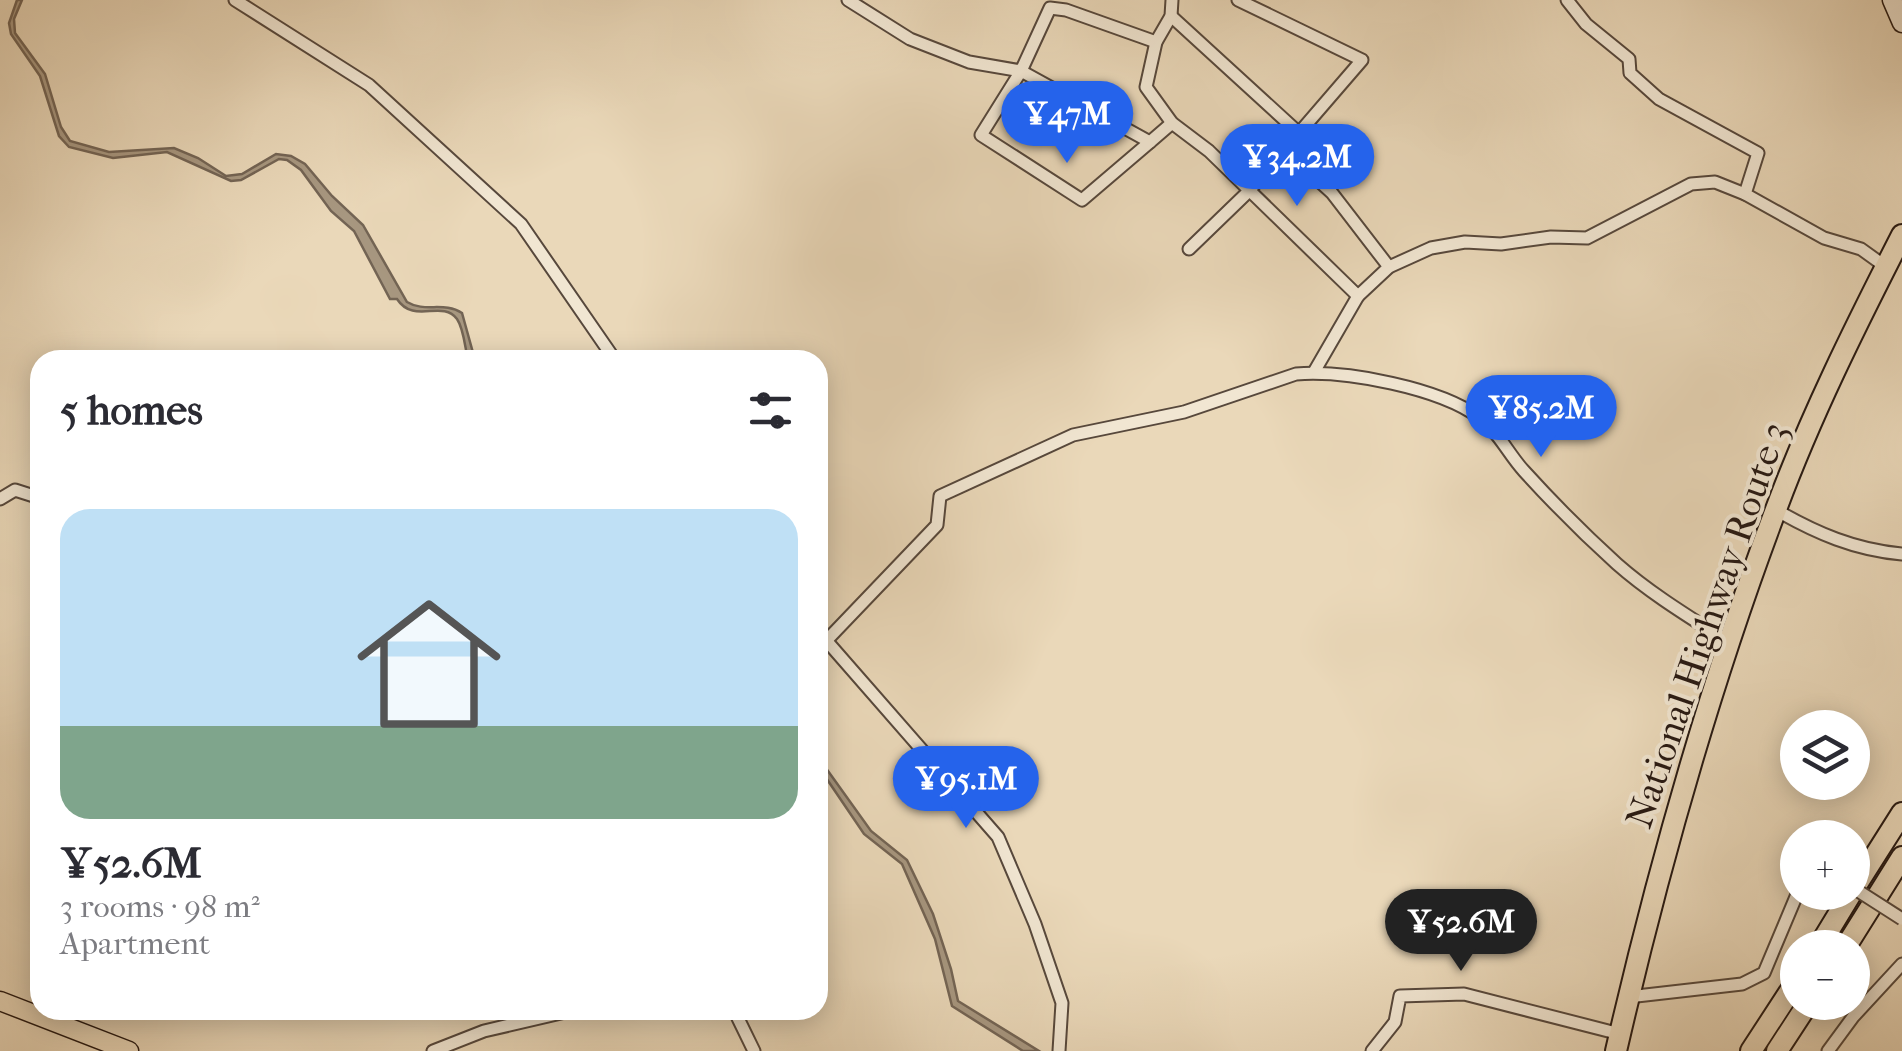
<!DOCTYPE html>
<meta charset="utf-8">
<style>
:root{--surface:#fff;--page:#f2f2f3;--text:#2b2b33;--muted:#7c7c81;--accent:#2563eb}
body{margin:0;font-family:"IM FELL French Canon",serif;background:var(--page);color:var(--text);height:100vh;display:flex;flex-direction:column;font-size:38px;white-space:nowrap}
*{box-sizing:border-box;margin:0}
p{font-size:32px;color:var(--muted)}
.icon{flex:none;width:55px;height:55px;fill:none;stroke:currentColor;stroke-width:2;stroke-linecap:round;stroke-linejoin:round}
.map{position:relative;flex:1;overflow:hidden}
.details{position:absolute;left:30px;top:350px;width:798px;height:670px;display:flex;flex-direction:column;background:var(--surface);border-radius:30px;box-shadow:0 5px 25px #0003}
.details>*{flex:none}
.tools{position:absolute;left:1780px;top:710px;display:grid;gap:20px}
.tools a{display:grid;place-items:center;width:90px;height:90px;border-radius:50%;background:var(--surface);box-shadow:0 5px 25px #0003;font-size:50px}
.price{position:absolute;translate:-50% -85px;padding:0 22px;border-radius:35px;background:var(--accent);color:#fff;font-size:32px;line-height:65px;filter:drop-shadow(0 2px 5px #0008)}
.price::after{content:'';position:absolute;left:50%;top:60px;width:30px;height:22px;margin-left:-15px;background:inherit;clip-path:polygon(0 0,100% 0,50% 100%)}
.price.selected{background:#222;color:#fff}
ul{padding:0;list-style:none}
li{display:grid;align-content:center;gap:20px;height:530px;padding:0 30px}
li span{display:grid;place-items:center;height:310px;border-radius:30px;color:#555}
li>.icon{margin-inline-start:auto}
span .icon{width:180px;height:180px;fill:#fffc;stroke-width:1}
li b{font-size:42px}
h2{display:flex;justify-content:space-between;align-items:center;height:120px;padding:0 30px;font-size:42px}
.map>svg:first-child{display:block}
</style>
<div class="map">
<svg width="1902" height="1051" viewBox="0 0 1902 1051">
<rect width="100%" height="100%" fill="#ead8b9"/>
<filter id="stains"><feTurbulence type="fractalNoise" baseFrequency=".002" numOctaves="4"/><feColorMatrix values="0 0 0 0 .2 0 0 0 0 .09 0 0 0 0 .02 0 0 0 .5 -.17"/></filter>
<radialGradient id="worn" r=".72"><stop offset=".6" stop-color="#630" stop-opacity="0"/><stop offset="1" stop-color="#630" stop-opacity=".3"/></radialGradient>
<!-- water -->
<g fill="#a79780" stroke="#736454" stroke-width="2.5">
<path d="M 17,0 L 22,0 L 14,19 L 15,33 L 45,74 L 61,127 L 70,141 L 109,152 L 174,148 L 198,158 L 226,176 L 242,174 L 276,154 L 291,156 L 305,164 L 332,196 L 363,225 L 407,302 C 425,313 444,301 462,313 L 475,360 L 468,360 C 465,348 464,329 457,319 C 442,299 414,325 397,299 L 390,299 L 354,231 L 331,211 L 301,170 L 287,160 L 279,159 L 241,180 L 231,181 L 167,152 L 113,158 L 69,147 L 59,136 L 40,76 L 11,34 L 9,23 Z"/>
<polygon points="818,757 871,831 907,860 933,914 951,969 958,1001 1039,1051 1023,1051 952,1006 935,939 902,864 864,834 818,766"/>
</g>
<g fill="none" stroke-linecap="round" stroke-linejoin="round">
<!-- street casing -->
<g stroke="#57483c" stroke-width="15">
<g id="street">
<polyline points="235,0 369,85 521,224 615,360"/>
<polyline points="848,0 910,39 969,62 1021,71 1150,142 1172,123"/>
<polyline points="1172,0 1171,16 1156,42 1146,87 1172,123 1209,151 1358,296 1314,372"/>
<polyline points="1567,0 1586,24 1629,59 1630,73 1659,99 1758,153 1745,194 1824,238 1861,249 1886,267"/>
<polyline points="1171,16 1300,134"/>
<polyline points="1150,142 1082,200 981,135 1021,71 1050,8 1066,10 1156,42"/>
<polyline points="1286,151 1332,193 1389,267"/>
<polyline points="1189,249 1249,191 1362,60 1238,0"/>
<polyline points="1358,296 1389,267 1431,248 1465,242 1501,244 1551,237 1587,238 1691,184 1715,182 1745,194"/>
<polyline points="0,499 15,490 40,498"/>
<path d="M 1776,510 C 1816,533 1855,550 1902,554"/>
<polyline points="818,631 998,837 1035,924 1062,1003 1059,1051"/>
<path d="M 826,641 L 937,525 L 940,496 L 1073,435 L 1184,412 L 1296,374 C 1346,370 1440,388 1480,418 C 1498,431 1509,455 1524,471 C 1553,503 1585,535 1617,564 C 1651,594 1691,618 1730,643"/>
<polyline points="1628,997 1742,984 1764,973 1798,892"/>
<polyline points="734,1010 754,1051"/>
<polyline points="433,1051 484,1031 574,1010"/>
<polyline points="1372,1051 1395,1022 1400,996 1464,994 1620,1034"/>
<polyline points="1828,1051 1853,1017 1902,964"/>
</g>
</g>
<!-- secondary casing -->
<g stroke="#261812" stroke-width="21">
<polyline id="secondary" points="1892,0 1902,23"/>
</g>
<!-- primary casing -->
<g stroke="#261812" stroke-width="21">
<polyline id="primary" points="0,1001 129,1051"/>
</g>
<!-- highway casing -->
<g stroke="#261812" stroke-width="24">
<g id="highway">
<polyline points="1852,892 1902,813"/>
<polyline points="1818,948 1852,892"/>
<polyline points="1845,948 1902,857"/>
<path d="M 1616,1051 C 1658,869 1709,687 1775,512 C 1810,417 1856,325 1902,235"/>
<polyline points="1751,1051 1798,979"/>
<polyline points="1777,1051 1809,1002"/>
</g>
</g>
<!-- street -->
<use href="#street" stroke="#f1e6d2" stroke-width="11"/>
<!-- secondary -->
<use href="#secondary" stroke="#f1e6d2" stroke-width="18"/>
<!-- primary -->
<use href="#primary" stroke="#ead8b9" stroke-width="18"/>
<!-- highway -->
<use href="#highway" stroke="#ead8b9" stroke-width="20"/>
<!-- street-bridge casing -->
<g stroke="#57483c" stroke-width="15" stroke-linecap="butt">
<polyline id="street-bridge" points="1852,887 1902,919"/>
</g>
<!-- street-bridge -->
<use href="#street-bridge" stroke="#f1e6d2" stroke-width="11"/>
</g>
<g text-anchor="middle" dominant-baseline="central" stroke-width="8" stroke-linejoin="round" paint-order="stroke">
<!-- street labels -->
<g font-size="38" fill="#261812" stroke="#f1e6d2">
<text transform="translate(1707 625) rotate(-71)">National Highway Route 3</text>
</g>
</g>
<rect width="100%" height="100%" filter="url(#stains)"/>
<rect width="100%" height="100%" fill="url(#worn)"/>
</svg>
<div class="tools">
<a><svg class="icon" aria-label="layers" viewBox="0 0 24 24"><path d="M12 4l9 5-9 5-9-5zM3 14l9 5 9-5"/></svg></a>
<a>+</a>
<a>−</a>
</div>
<b class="price" style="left:1067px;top:166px">¥47M</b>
<b class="price" style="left:1297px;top:209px">¥34.2M</b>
<b class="price" style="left:1541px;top:460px">¥85.2M</b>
<b class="price" style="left:966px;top:831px">¥95.1M</b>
<b class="price selected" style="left:1461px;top:974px">¥52.6M</b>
<section class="details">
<h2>5 homes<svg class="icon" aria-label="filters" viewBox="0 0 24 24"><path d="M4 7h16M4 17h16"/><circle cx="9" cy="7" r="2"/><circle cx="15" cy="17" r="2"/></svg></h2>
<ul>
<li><span style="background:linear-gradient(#bfe0f5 70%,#7fa58c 0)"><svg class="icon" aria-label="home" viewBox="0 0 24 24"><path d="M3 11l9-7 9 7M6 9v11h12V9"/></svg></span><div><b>¥52.6M</b><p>3 rooms · 98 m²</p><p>Apartment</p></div></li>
</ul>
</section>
</div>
